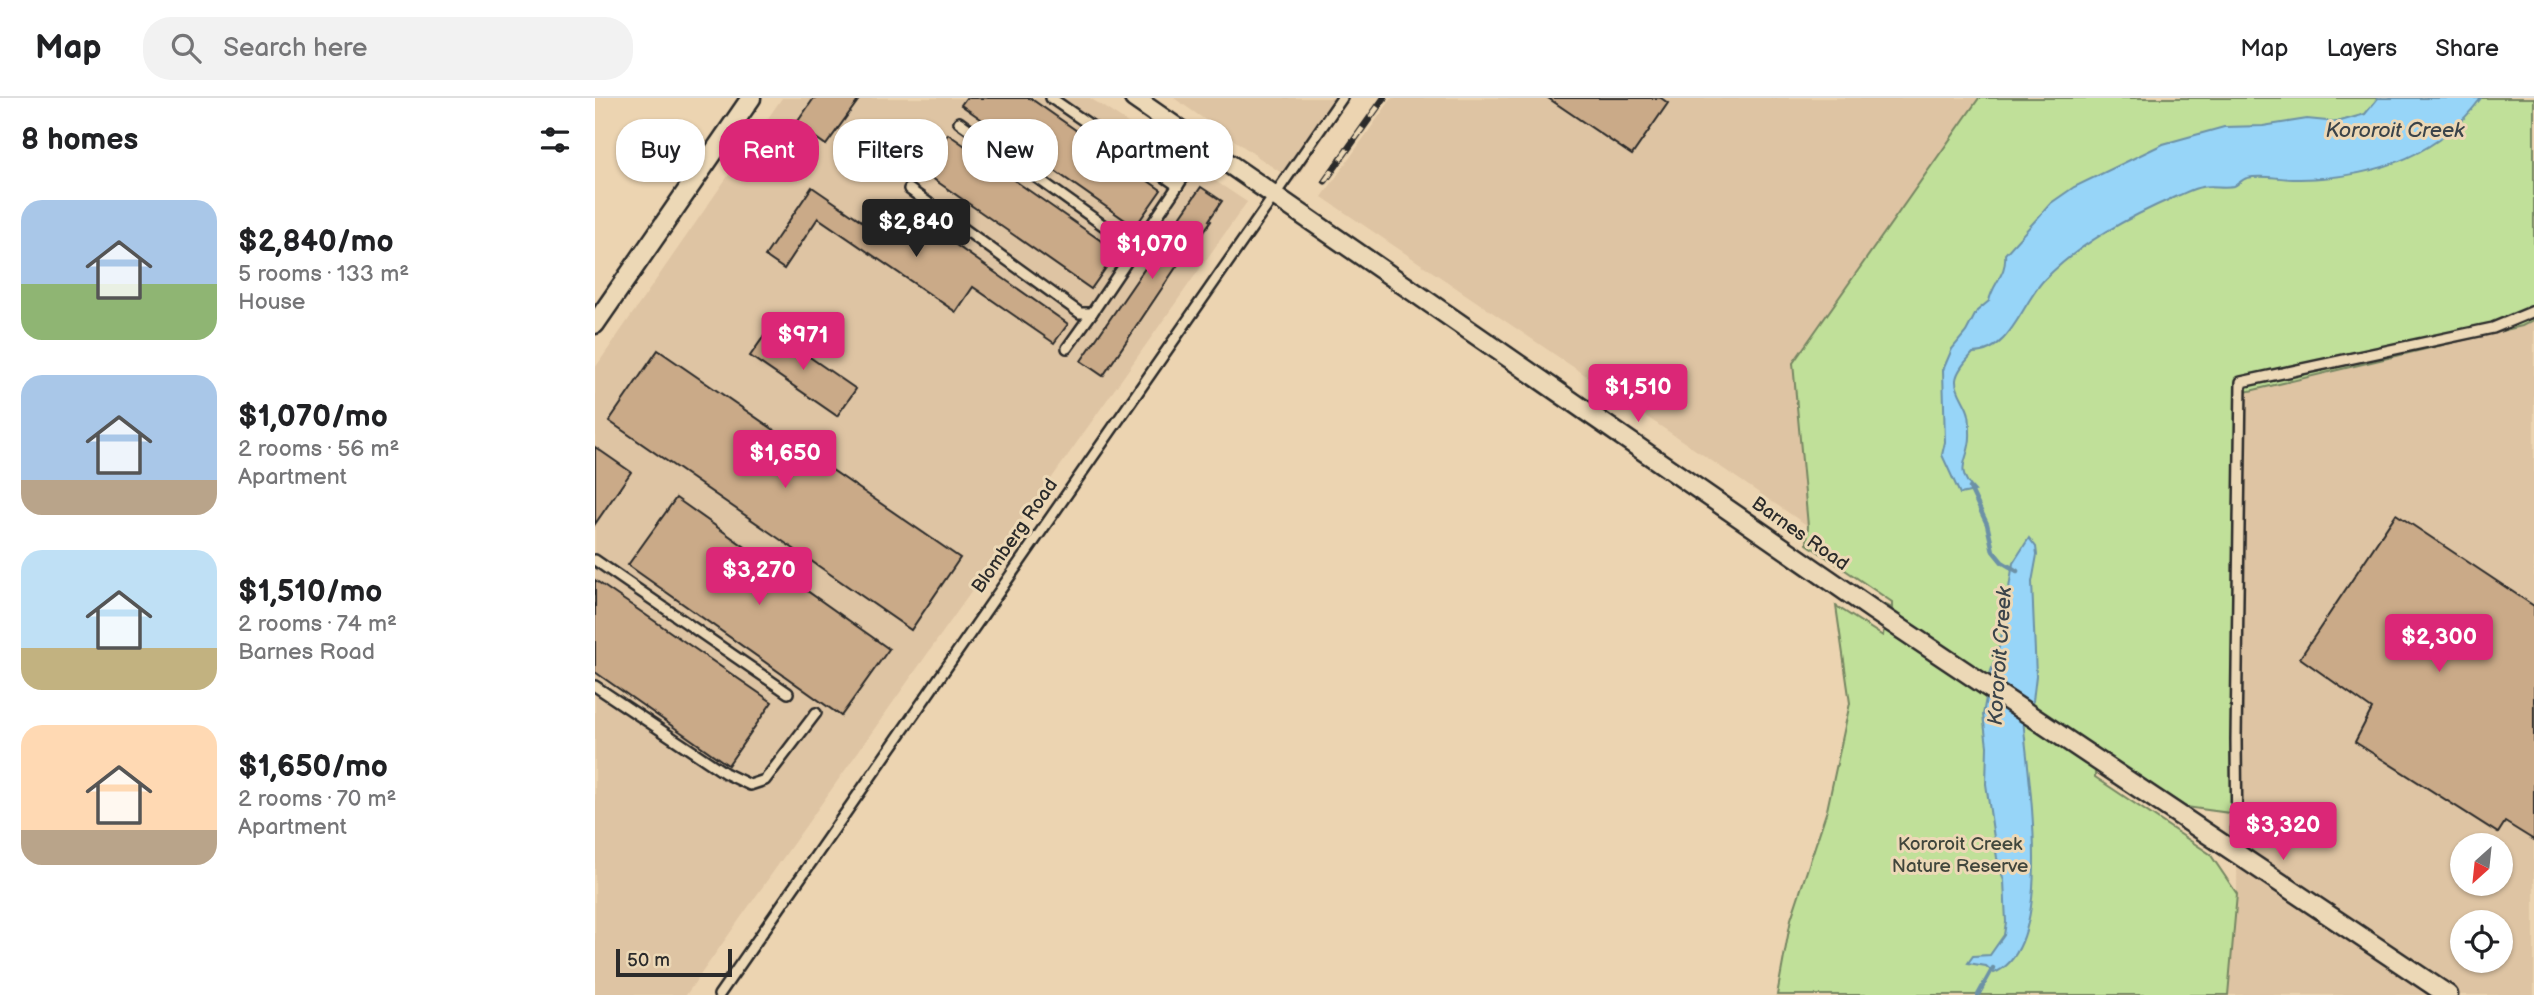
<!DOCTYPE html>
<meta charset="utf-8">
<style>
:root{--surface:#fff;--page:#f2f2f2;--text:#202124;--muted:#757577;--line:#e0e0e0;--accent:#db2777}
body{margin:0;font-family:"Balsamiq Sans",sans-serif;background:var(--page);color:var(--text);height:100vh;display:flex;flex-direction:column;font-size:26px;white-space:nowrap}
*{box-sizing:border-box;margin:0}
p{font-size:23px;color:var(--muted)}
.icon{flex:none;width:38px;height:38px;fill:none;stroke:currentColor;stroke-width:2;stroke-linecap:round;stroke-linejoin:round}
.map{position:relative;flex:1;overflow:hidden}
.sheet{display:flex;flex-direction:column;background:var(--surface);width:595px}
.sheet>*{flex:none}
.hud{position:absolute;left:21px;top:21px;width:665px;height:63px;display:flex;gap:14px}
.needle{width:46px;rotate:207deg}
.fabs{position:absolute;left:1855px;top:735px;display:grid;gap:14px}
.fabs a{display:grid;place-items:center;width:63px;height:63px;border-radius:50%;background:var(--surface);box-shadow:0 2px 5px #0004;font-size:35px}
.scale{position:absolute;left:21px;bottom:18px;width:116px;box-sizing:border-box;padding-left:7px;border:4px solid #2b2b2b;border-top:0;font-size:19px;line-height:24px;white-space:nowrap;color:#2b2b2b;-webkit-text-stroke:5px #ecd8b6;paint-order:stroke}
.price{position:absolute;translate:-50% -60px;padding:0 16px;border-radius:7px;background:var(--accent);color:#fff;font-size:23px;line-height:46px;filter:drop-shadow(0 2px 4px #0008)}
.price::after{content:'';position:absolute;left:50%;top:42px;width:21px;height:16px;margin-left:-10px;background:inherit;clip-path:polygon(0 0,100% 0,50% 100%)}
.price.on{background:#222;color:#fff}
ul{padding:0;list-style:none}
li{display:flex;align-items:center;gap:21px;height:175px;padding:0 21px}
li span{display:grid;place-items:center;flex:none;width:196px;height:140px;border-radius:21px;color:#555}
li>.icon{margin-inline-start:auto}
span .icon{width:84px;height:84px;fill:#fffc;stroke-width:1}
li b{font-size:30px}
h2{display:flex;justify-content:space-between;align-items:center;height:84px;padding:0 21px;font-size:30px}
.chip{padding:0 24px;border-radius:28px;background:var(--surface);box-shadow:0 2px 5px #0004;font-size:24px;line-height:63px}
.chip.on{background:var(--accent);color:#fff}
header{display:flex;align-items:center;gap:42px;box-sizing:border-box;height:98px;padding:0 35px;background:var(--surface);border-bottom:2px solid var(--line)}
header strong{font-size:33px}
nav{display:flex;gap:38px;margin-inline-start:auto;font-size:24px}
.search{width:490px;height:63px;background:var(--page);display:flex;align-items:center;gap:18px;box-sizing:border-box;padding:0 24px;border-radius:28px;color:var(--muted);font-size:26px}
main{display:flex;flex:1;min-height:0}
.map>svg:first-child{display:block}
</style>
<header>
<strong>Map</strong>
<div class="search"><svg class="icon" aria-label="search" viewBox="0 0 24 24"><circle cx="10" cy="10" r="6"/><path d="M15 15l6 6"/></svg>Search here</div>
<nav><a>Map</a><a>Layers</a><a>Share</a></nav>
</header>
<main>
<section class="sheet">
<h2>8 homes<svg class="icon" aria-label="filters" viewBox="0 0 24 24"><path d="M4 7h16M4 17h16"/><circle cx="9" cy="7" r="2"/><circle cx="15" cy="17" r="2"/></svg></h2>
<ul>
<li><span style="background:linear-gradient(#a9c7e8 60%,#8fb573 0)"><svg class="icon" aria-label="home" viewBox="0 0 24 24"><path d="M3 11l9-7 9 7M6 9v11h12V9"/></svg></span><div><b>$2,840/mo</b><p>5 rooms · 133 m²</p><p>House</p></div></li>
<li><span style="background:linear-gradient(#a9c7e8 75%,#b9a48a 0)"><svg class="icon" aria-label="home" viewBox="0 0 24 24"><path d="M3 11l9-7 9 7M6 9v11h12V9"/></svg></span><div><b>$1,070/mo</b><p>2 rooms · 56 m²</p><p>Apartment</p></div></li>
<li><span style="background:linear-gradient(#bfe0f5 70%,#c2b280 0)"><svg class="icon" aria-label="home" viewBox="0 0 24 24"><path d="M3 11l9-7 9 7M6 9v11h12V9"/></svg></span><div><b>$1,510/mo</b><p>2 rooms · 74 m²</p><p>Barnes Road</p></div></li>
<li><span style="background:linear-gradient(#ffd9b3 75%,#b9a48a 0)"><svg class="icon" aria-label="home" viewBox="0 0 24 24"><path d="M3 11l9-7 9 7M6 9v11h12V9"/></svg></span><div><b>$1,650/mo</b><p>2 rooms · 70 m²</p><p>Apartment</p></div></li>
</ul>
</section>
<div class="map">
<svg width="1939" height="897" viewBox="0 0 1939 897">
<rect width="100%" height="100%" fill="#ecd4b1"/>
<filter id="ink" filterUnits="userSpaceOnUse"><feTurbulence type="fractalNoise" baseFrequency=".0143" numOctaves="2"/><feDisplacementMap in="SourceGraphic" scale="14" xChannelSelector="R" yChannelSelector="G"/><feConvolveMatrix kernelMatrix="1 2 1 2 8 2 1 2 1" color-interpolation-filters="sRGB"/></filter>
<g filter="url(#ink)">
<!-- built -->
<g fill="#dec4a3" fill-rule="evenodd">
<polygon points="187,0 495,0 652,104 91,897 0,897 0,270"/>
<polygon points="579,0 755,0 699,84"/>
<polygon points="797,0 1384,0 1198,265 1213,428 727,99"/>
<path d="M 1939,222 L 1939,897 L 1633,897 L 1642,796 L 1646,295 L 1927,228 ZM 1867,747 L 1906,747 L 1906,786 L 1867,786 ZM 1867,824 L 1906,824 L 1906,863 L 1867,863 Z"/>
</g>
<!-- green -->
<polygon fill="#c0e099" stroke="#768662" stroke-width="2" points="1384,0 1939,0 1939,222 1927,228 1646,295 1642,716 1591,709 1501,650 1500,679 1615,756 1642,796 1633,897 1182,897 1196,821 1232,712 1255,605 1241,508 1288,538 1291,507 1297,510 1297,504 1212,446 1213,428 1198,265"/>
<!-- water -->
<g fill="#97d5f8" stroke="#6c91a6" stroke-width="2">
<path d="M 1783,0 L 1886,0 C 1843,59 1776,80 1705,81 C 1688,82 1669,76 1652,80 C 1647,81 1644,86 1639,88 C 1629,90 1617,87 1607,89 C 1599,90 1590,95 1582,98 C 1534,119 1486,144 1449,182 C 1427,205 1415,255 1378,255 C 1372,262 1362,272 1361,282 C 1360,294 1372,305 1374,317 C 1375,322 1375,329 1375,334 C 1377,361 1356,369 1380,393 L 1365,396 L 1347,357 L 1350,344 L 1348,272 L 1357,251 L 1371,234 L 1382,213 L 1394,203 C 1398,184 1412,177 1410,156 L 1456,105 L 1479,89 L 1568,46 L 1629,29 L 1668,28 L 1712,21 L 1742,24 L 1770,16 Z"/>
<path d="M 1434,440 L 1441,449 L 1442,457 L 1437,484 L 1441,578 L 1438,603 L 1428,620 C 1432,673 1463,850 1399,875 L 1391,868 L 1373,865 L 1378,858 L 1395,857 L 1409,837 L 1411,824 L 1409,783 L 1402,760 L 1391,686 L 1392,648 L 1388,617 L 1395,576 L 1405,546 L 1418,465 Z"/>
</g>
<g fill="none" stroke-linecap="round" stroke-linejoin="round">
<!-- stream -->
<g stroke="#6c91a6" stroke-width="4.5">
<polyline points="1375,390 1392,426 1398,453 1407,464 1422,473"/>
<polyline points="1383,897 1398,870"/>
</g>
</g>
<!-- building -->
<g fill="#caaa88" stroke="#2b2b2b" stroke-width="2">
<polygon points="219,0 265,0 231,47 201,26"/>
<polygon points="371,0 435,0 566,92 540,129 366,7"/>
<polygon points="953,0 1066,0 1073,5 1037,57"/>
<polygon points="353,36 522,154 496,191 327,73"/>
<polygon points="217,89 280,132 300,104 473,226 459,245 378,189 361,214 223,120 189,171 170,158"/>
<polygon points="606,89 627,103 614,122 616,123 592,157 590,156 508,278 486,263"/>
<polygon points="174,231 261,291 242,318 155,258"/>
<polygon points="63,252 365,460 316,532 14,323"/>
<polygon points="0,349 36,374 0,426"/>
<polygon points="81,400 294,551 246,618 33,467"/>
<polygon points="1801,416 1939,508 1939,742 1910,724 1903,735 1760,644 1777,611 1705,560"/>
<polygon points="0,482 177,604 133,667 0,574"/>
</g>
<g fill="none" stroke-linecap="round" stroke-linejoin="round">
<!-- service casing -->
<g stroke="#2b2b2b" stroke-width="14">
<g id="service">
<polyline points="456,0 583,88"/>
<polyline points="364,24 540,150"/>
<polyline points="314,91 485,215 497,215 609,49"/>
<polyline points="472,250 497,215"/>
<polyline points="0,462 193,595"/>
<polyline points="0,588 130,675 155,687 170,682 221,615"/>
<polyline points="1642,754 1641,641 1646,284 1898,230 1939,213"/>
<polyline points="124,897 747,0"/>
</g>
</g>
<!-- minor casing -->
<g stroke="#2b2b2b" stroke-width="23">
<g id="minor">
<polyline points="539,0 1278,512 1853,897"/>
<polyline points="0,226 156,0"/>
</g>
</g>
<!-- service -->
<use href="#service" stroke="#ecd8b6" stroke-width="9"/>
<!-- minor -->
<use href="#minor" stroke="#ecd8b6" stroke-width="18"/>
<!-- rail casing -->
<g stroke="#2b2b2b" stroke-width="7">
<polyline id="rail" points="730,83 789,0"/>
</g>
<!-- rail -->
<use href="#rail" stroke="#ecd8b6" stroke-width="4.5" stroke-dasharray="13" stroke-linecap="butt"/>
</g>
</g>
<g text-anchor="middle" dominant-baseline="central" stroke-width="6" stroke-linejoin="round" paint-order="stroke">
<!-- street labels -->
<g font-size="19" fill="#2b2b2b" stroke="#ecd8b6">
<text transform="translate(1205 436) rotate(35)">Barnes Road</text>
<text transform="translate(420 438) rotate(-55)">Blomberg Road</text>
</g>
<!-- park labels -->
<g font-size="19" fill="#41463c" stroke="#ecd8b6">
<text x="1365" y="746">Kororoit Creek<tspan x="1365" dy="22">Nature Reserve</tspan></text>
</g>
<!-- water labels -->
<g font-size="21" font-style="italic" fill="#3b444a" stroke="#ecd8b6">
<text x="1800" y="32">Kororoit Creek</text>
<text transform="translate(1405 558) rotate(-86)">Kororoit Creek</text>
</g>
</g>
</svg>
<div class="fabs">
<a><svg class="needle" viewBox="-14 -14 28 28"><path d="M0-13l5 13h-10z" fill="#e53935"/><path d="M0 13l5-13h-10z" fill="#757577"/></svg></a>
<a><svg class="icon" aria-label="locate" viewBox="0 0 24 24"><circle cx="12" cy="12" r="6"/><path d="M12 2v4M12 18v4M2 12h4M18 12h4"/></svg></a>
</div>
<div class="scale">50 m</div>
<b class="price on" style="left:321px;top:161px">$2,840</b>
<b class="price" style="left:557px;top:183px">$1,070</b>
<b class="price" style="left:208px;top:274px">$971</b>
<b class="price" style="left:1043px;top:326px">$1,510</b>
<b class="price" style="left:190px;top:392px">$1,650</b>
<b class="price" style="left:164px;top:509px">$3,270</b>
<b class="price" style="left:1844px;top:576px">$2,300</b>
<b class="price" style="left:1688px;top:764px">$3,320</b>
<div class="hud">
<a class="chip">Buy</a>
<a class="chip on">Rent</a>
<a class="chip">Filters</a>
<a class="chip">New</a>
<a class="chip">Apartment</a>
</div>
</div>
</main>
